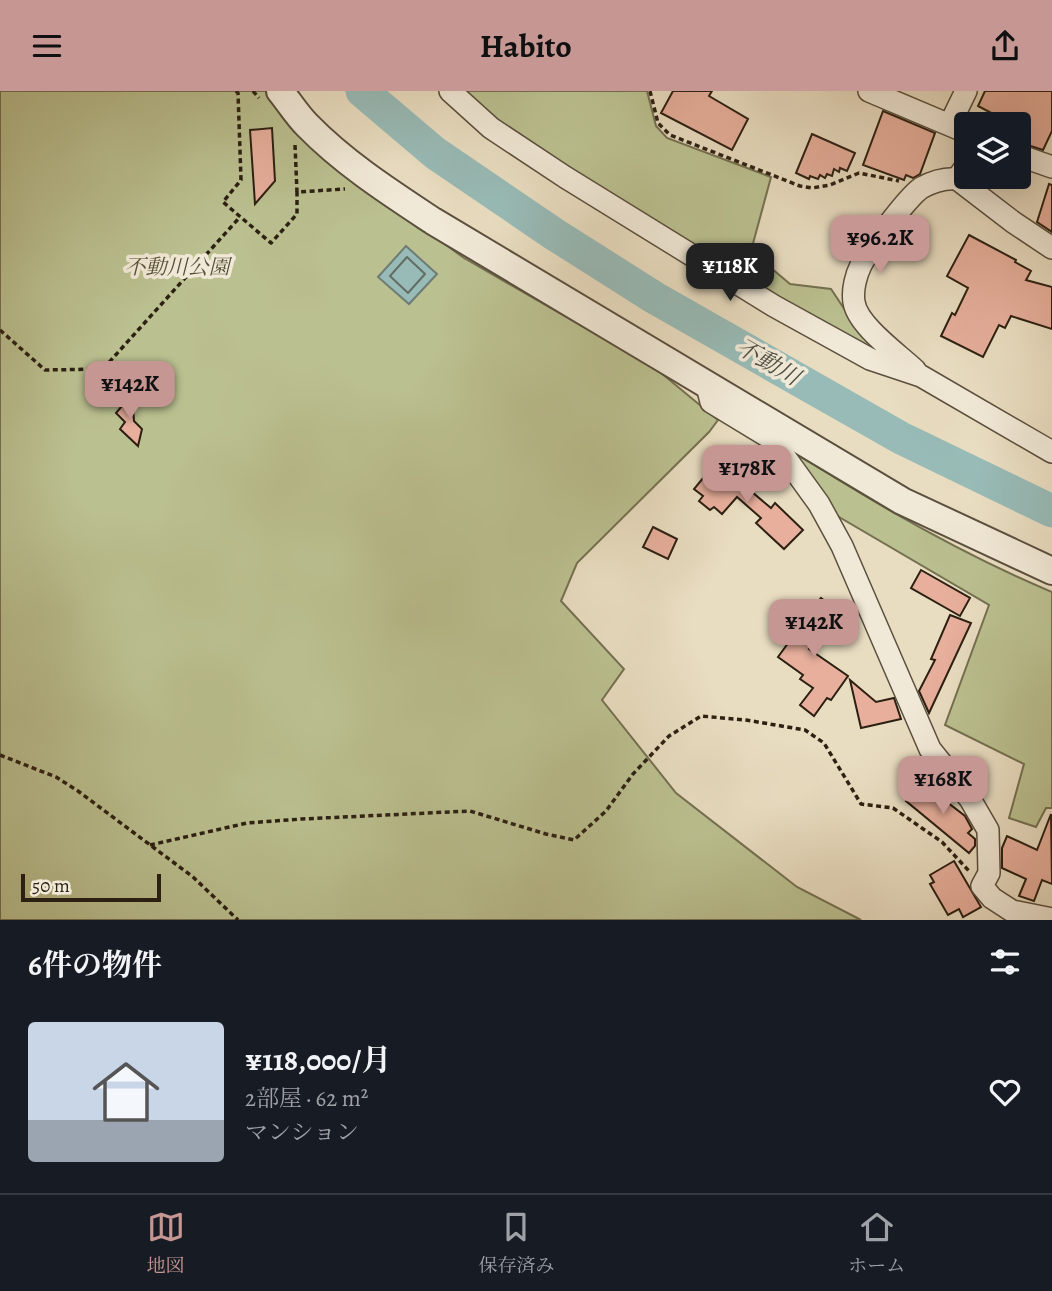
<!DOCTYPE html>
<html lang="ja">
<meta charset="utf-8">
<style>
:root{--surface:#171b24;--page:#242831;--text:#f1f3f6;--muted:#9ea1a6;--line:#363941;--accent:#c59692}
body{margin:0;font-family:Alegreya,"Noto Serif JP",serif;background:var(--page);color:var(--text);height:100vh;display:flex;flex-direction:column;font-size:26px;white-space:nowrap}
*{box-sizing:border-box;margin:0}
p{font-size:23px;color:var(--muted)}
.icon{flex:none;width:38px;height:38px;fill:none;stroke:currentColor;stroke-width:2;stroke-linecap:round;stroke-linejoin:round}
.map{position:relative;height:829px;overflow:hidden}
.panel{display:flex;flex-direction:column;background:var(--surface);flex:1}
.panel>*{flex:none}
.controls{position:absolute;left:954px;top:21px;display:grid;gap:14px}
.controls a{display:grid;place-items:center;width:77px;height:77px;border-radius:7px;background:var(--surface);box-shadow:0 7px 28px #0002;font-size:35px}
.scale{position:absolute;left:21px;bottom:18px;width:140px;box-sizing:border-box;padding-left:7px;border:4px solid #2c2012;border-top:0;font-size:19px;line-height:24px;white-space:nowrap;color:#2c2012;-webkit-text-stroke:5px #f1e9d7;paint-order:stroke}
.price{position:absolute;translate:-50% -60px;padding:0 16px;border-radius:14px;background:var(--accent);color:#111;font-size:23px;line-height:46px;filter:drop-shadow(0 2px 4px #0008)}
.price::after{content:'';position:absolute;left:50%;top:42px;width:21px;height:16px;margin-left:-10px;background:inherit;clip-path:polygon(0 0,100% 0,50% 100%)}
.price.on{background:#222;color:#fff}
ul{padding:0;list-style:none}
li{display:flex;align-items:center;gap:21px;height:175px;padding:0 28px}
li span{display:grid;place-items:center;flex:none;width:196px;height:140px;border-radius:7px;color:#555}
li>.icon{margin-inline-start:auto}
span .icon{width:84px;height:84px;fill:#fffc;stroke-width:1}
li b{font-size:30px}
h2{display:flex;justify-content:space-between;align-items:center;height:84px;padding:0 28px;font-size:30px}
header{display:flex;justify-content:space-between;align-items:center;height:91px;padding:0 28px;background:var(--accent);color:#111;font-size:32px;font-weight:700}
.tab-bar{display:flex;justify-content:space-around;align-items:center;height:98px;border-top:2px solid var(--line);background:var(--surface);font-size:19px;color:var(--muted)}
.tab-bar a{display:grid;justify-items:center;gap:4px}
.tab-bar .on{color:var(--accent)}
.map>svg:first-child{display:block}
</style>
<header><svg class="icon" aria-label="menu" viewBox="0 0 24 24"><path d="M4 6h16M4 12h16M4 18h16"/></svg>Habito<svg class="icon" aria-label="share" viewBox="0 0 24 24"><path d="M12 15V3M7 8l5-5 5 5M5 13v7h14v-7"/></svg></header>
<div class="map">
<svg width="1052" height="829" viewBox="0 0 1052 829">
<rect width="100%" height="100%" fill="#e9ddc1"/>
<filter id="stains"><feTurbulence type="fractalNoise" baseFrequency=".00286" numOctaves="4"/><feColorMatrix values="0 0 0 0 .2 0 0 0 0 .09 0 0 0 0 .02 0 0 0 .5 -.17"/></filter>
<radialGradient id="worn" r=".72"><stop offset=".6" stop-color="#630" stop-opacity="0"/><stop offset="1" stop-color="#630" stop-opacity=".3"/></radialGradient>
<!-- green -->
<g fill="#bbc090" stroke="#747051" stroke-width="2">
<polygon points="0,0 268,0 333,72 464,167 655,277 718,329 709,341 577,472 561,510 624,578 602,609 676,702 797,796 861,829 0,829"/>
<polygon points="462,0 647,0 656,35 667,47 771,86 751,160 790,193 831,198 849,225 898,266 873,260 779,207 569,79 496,30"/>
<path d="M 788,357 C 873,412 959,462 1052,501 L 1052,717 L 1046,717 L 1036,736 L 1009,727 L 1024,673 L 945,634 L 989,514 L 834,423 Z"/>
</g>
<!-- water -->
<polygon fill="#98bbb7" stroke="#6d7d75" stroke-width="2" points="406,155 437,183 409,213 378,186"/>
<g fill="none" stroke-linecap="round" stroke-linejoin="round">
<!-- shore -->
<polygon stroke="#626e64" stroke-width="2" points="407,166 425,183 408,202 390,185"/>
<!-- river -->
<polyline stroke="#98bbb7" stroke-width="33" points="362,0 435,62 554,143 655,207 901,347 1052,420"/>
</g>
<!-- building -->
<g fill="#e7af9c" stroke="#2c2012" stroke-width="2">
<polygon points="673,0 712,0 709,5 748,28 732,59 661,22"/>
<polygon points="985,0 1052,0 1052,40 1043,59 1018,51 1018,33 1012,33 978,15"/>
<polygon points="883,20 935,42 920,83 913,87 906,84 904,89 863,74"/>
<polygon points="272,37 275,90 255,113 250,39"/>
<polygon points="812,43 855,62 847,80 840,77 839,81 834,78 832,85 827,83 825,87 820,84 818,88 810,85 809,88 796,82"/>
<polygon points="1049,93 1052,94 1052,141 1037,131"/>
<polygon points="969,144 1016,169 1015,171 1031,180 1026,189 1052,196 1052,238 1011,225 1005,237 999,234 983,266 941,245 952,222 955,224 968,197 947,185"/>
<polygon points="132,303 134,330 142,338 138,355 120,338 125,331 116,322"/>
<polygon points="722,376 726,380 730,376 738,382 750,392 746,396 771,417 775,412 803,439 784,458 756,432 761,427 737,406 722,423 714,416 710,419 699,410 703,405 694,398 704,386 709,390"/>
<polygon points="653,436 677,448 668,468 643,456"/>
<polygon points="921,479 970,507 960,525 911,497"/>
<polygon points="821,507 837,519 809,558 848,585 831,609 827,607 814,625 800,614 813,597 800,588 803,584 778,566"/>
<polygon points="950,524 971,532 929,622 919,600 935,569 931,568"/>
<polygon points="850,589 876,611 894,607 901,628 861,637"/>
<polygon points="921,691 965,725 972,738 968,742 975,748 975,755 969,762 906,710"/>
<polygon points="1051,723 1052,793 1042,789 1034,810 1019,805 1026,788 1002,777 1002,757 1007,745 1037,759"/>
<polygon points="954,770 981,816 963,826 959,818 948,824 930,793 934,791 930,784"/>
</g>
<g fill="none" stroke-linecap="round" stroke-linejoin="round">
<!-- minor casing -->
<g stroke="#5b4f3e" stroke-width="24">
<g id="minor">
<polyline points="450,0 491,37 565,86 774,215 870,268 921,285 1052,361"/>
<polyline points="869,0 966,41"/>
<polyline points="950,33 966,0"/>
<polyline points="1018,64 1052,76"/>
<polyline points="966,75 957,88 1013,131 1052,157"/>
<path d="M 915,279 C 898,263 857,234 854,211 C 852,199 856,184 861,174 C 869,158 907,107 921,97 C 932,91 946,87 957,88"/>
<polyline points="707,295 711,311 772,348 819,413 842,455 930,658 970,708 988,739 989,782 982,795 992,807 1012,820 1052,828"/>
</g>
</g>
<!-- tertiary casing -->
<g stroke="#5b4f3e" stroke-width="30">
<path id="tertiary" d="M 280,0 C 289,11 297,24 307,34 C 344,72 389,101 433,130 L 902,410 L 1052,480"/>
</g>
<!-- path -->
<g stroke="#2c2012" stroke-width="3.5" stroke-dasharray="5 3.5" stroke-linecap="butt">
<polyline points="236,0 238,2 241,89 223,111 271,152 297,123 297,101 345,98"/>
<polyline points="253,0 259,7"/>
<polyline points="650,0 658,32 670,44 800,95 812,97 830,94 859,82 899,90"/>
<polyline points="295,54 297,101"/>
<polyline points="0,239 45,279 103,278 240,126"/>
<polyline points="0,664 56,686 78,700 193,786 238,829"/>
<polyline points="150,754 247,732 302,728 470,720 546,743 574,749 606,720 633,683 669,645 701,625 746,629 805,639 824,652 861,713 893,717 942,751 969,780"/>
</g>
<!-- minor -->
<use href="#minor" stroke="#f1e9d7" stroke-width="21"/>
<!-- tertiary -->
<use href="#tertiary" stroke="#f1e9d7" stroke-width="26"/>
</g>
<g text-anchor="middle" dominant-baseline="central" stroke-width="7" stroke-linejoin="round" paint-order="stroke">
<!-- park labels -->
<g font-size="21" font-style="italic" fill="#575038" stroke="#f1e9d7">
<text x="177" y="176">不動川公園</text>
</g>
<!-- water labels -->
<g font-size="23" font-style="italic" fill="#4c4e44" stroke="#f1e9d7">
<text transform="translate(768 271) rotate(30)">不動川</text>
</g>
</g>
<rect width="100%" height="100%" filter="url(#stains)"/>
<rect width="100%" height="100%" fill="url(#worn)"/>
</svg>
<div class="controls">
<a><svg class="icon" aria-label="layers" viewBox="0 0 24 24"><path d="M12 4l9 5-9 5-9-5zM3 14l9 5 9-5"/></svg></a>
</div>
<div class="scale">50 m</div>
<b class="price" style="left:880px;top:184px">¥96.2K</b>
<b class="price on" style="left:730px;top:212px">¥118K</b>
<b class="price" style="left:130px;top:330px">¥142K</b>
<b class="price" style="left:747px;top:414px">¥178K</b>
<b class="price" style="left:814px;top:568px">¥142K</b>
<b class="price" style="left:943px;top:725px">¥168K</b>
</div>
<section class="panel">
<h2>6件の物件<svg class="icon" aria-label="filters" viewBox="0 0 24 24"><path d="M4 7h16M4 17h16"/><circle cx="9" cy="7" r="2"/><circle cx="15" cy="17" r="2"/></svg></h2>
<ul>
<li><span style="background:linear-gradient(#c9d6e8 70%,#9aa5b1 0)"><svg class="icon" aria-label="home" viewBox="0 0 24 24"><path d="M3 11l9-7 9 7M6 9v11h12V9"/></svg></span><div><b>¥118,000/月</b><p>2部屋 · 62 m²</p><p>マンション</p></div><svg class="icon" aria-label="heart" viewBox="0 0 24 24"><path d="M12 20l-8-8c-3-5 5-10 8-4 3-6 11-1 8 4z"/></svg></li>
</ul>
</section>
<nav class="tab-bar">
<a class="on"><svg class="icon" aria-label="map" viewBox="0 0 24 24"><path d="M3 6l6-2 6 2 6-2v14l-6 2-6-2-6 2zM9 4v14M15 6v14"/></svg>地図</a>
<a><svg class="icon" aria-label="saved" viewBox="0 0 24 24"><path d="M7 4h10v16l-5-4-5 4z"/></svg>保存済み</a>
<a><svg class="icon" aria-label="home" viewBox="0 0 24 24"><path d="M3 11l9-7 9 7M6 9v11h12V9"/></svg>ホーム</a>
</nav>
